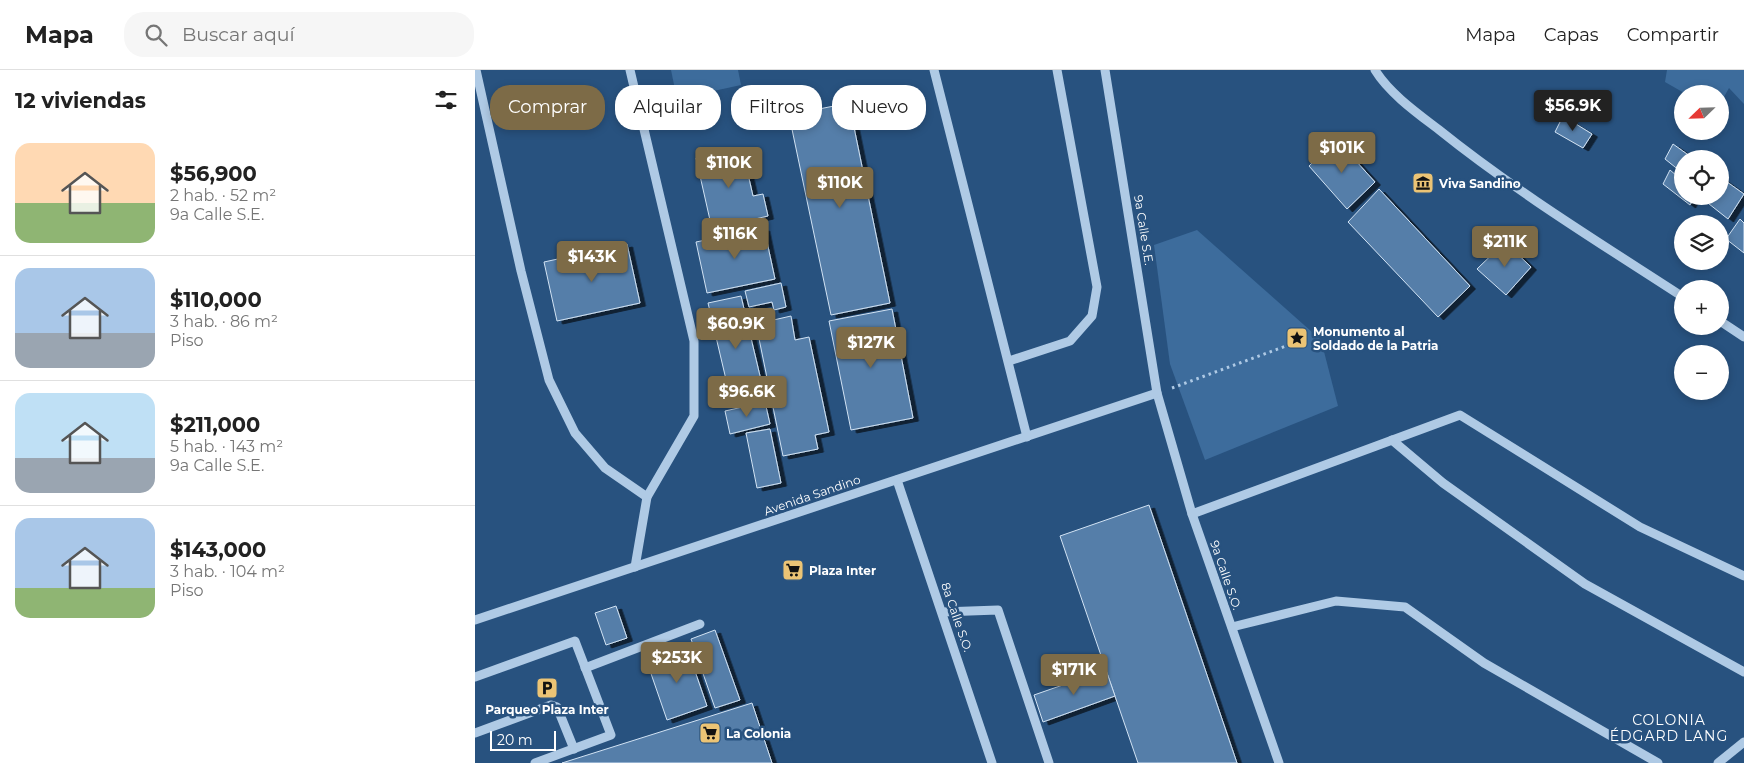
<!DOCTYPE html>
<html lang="es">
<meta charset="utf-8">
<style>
:root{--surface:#fff;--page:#f6f6f6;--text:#222;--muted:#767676;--line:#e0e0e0;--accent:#7d6b47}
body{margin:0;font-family:Montserrat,sans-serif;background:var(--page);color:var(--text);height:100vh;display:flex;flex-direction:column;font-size:19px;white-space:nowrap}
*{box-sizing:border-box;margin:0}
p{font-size:16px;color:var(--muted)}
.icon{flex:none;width:28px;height:28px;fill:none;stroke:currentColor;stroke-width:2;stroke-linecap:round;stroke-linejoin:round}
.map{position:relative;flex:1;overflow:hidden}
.side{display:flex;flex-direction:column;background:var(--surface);width:475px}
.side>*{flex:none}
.top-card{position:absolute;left:15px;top:15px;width:475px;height:45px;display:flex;gap:10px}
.needle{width:32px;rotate:247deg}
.controls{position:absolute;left:1199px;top:15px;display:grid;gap:10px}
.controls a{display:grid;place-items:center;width:55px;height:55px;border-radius:50%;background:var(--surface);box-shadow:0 2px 8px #0003;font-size:25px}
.scale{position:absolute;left:15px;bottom:12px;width:66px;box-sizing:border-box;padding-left:5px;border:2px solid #fff;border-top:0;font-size:14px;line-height:18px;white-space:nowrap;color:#fff;-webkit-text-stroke:4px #28527f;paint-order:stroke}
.price{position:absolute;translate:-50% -42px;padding:0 11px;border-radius:5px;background:var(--accent);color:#fff;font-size:16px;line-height:32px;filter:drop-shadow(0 1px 2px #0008)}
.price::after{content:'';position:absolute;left:50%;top:30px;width:15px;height:11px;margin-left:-8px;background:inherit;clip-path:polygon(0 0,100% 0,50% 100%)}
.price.current{background:#222;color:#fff}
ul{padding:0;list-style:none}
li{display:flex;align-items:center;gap:15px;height:125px;padding:0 15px}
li+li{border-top:1px solid var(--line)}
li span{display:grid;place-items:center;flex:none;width:140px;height:100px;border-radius:15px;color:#555}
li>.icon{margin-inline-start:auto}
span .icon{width:60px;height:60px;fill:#fffc;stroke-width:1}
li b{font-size:21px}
h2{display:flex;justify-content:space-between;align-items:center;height:60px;padding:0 15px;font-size:21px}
.chip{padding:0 18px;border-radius:20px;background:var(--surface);box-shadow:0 2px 8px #0003;font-size:18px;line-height:45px}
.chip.current{background:var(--accent);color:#fff}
header{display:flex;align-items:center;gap:30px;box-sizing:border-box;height:70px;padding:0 25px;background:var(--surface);border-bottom:1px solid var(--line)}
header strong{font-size:24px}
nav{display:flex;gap:28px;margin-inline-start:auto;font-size:18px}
.search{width:350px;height:45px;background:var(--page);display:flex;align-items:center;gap:12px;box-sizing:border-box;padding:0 18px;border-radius:20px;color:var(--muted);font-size:19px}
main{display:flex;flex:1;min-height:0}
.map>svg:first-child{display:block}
</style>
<header>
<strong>Mapa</strong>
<div class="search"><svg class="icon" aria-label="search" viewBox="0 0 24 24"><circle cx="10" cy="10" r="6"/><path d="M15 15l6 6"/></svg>Buscar aquí</div>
<nav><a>Mapa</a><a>Capas</a><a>Compartir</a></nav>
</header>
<main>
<section class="side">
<h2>12 viviendas<svg class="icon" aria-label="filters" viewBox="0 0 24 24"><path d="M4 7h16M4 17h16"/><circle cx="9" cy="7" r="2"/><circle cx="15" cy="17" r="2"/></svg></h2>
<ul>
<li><span style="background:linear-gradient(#ffd9b3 60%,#8fb573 0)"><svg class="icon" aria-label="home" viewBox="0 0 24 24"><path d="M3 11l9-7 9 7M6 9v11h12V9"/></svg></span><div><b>$56,900</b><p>2 hab. · 52 m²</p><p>9a Calle S.E.</p></div></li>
<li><span style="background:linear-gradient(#a9c7e8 65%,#9aa5b1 0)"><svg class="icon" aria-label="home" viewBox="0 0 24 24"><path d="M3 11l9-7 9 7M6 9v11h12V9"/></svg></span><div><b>$110,000</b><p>3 hab. · 86 m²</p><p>Piso</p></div></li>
<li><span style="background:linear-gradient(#bfe0f5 65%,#9aa5b1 0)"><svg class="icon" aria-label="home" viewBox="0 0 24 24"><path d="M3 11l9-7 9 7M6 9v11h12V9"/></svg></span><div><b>$211,000</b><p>5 hab. · 143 m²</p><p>9a Calle S.E.</p></div></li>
<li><span style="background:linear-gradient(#a9c7e8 70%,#8fb573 0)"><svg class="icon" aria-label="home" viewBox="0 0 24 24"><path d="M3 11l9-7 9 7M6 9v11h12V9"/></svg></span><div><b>$143,000</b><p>3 hab. · 104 m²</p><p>Piso</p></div></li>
</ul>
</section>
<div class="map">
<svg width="1269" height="693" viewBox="0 0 1269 693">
<defs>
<filter id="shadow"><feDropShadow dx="5.5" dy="3" stdDeviation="0" flood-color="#0009"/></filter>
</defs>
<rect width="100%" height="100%" fill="#28527f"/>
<!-- green -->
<g fill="#3d6c9c">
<polygon points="196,0 263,0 266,15 202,29"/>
<polygon points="1192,0 1269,0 1269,34 1254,18 1245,34 1245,24 1211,24 1190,12"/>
<polygon points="722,160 846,270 863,336 730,390 695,294 679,175"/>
</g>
<!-- building -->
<g fill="#557ea9" stroke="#d2e3f4" filter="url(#shadow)">
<polygon points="374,33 415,233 356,245 314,45"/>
<polygon points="1088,46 1117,64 1108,78 1080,62"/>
<polygon points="861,69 900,112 872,139 834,96"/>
<polygon points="1198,74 1219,89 1208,89 1208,126 1220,126 1215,135 1188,114 1195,100 1202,106 1205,101 1190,89"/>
<polygon points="267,78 278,126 288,124 293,146 237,159 221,88"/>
<polygon points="1245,107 1269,124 1253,149 1224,126 1245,126"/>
<polygon points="904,119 995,216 963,247 873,152"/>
<polygon points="1265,149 1269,153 1269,183 1251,169"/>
<polygon points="289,158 300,209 232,223 221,172"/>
<polygon points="1030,172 1056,197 1031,225 1002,199"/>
<polygon points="152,174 165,233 82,251 69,192"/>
<polygon points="306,213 311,237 299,240 297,232 274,237 270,221"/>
<polygon points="266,226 290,327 257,335 233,233"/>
<polygon points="417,239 438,348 376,360 354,251"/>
<polygon points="316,246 320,270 334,267 354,362 340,365 343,379 308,386 281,254"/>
<polygon points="290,332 295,354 255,364 250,341"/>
<polygon points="295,359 306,413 282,418 271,363"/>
<polygon points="674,435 762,693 663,693 631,600 585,466"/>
<polygon points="141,536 152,568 131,575 120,543"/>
<polygon points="240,560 265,630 240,638 216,569"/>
<polygon points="212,578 232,636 192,650 172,592"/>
<polygon points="631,600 640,626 568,652 559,625"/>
<polygon points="277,633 297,693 87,693"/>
</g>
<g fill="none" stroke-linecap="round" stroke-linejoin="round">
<!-- path -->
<polyline stroke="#afcae5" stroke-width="3" stroke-dasharray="2.5 4" stroke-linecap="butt" points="697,318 811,276"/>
<!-- minor -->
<g stroke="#afcae5" stroke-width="9">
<polyline points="1,0 46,201 74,310 100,363 130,398 172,427"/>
<polyline points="155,0 219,271 219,346 172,427 160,497"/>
<polyline points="459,0 552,367"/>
<polyline points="630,0 682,323 717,444 804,693"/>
<path d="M 900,0 C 914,23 942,43 963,59 C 1040,121 1125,173 1208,227"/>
<polyline points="1245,251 1269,267"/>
<polyline points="534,291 595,271 617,246 622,217 582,0"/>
<polyline points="917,370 968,413 1110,514 1269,602"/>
<polyline points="422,410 517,693"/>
<polyline points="717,444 985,345 1165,457 1269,506"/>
<polyline points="467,542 523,540 574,693"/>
<polyline points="0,550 682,323"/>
<polyline points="757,557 861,531 930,537 1009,593 1183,693"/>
<polyline points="110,598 225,554"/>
<polyline points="0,607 100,571 136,665 60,693"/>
<polyline points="0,663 76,635 82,637 99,679"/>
<polyline points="1243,693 1269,672"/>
</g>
</g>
<!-- icons -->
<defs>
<g id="museum-square" transform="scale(1.125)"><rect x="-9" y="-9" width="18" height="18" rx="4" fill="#ecc475" stroke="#28527f"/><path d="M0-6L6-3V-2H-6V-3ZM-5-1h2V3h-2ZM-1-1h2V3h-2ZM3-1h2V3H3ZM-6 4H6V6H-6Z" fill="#111"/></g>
<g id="sight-square" transform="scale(1.125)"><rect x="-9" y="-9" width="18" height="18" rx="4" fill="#ecc475" stroke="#28527f"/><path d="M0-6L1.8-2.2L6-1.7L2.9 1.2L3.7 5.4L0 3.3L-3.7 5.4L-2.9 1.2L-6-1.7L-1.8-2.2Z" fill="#111"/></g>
<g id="supermarket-square" transform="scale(1.125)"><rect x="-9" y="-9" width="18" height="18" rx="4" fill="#ecc475" stroke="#28527f"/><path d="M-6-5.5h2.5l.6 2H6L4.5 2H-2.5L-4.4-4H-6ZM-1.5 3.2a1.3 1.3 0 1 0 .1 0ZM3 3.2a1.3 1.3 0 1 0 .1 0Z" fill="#111"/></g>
<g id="parking-square" transform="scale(1.125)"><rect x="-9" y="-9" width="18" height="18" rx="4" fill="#ecc475" stroke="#28527f"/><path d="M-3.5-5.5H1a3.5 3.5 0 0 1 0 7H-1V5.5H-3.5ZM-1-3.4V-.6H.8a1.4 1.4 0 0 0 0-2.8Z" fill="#111"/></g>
</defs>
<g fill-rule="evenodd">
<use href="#museum-square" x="948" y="113"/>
<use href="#sight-square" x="822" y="268"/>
<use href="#supermarket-square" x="318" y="500"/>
<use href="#parking-square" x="72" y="618"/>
<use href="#supermarket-square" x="235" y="663"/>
</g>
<g text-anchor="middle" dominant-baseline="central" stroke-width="5" stroke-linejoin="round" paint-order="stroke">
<!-- poi labels -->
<g font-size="12" font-weight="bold" fill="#fff" stroke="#28527f" text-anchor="start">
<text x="964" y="113">Viva Sandino</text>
<text x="838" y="261">Monumento al<tspan x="838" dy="14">Soldado de la Patria</tspan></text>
<text x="334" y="500">Plaza Inter</text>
<text x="72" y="639" text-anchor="middle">Parqueo Plaza Inter</text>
<text x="251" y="663">La Colonia</text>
</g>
<!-- street labels -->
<g font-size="12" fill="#fff" stroke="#28527f">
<text transform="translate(669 160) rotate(81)">9a Calle S.E.</text>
<text transform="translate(337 425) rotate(-19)">Avenida Sandino</text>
<text transform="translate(751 505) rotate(71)">9a Calle S.O.</text>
<text transform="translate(482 547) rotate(71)">8a Calle S.O.</text>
</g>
<!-- neighbourhood labels -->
<g font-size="14" letter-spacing="1" fill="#fff" stroke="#28527f">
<text x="1194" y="650">COLONIA<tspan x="1194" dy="16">ÉDGARD LANG</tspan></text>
</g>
</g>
</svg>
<div class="controls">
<a><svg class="needle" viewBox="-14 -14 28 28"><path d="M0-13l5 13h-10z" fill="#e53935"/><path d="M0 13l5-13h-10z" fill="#767676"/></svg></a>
<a><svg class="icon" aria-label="locate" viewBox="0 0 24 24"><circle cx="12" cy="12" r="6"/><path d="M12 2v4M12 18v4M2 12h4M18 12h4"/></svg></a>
<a><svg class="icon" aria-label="layers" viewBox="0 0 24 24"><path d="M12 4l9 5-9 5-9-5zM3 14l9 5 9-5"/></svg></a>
<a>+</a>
<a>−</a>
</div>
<div class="scale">20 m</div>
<b class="price current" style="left:1098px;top:62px">$56.9K</b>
<b class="price" style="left:867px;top:104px">$101K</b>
<b class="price" style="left:254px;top:119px">$110K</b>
<b class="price" style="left:365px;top:139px">$110K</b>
<b class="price" style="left:260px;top:190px">$116K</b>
<b class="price" style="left:1030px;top:198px">$211K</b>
<b class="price" style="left:117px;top:213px">$143K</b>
<b class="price" style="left:261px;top:280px">$60.9K</b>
<b class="price" style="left:396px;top:299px">$127K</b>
<b class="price" style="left:272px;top:348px">$96.6K</b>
<b class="price" style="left:202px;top:614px">$253K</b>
<b class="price" style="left:599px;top:626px">$171K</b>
<div class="top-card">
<a class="chip current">Comprar</a>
<a class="chip">Alquilar</a>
<a class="chip">Filtros</a>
<a class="chip">Nuevo</a>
</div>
</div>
</main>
